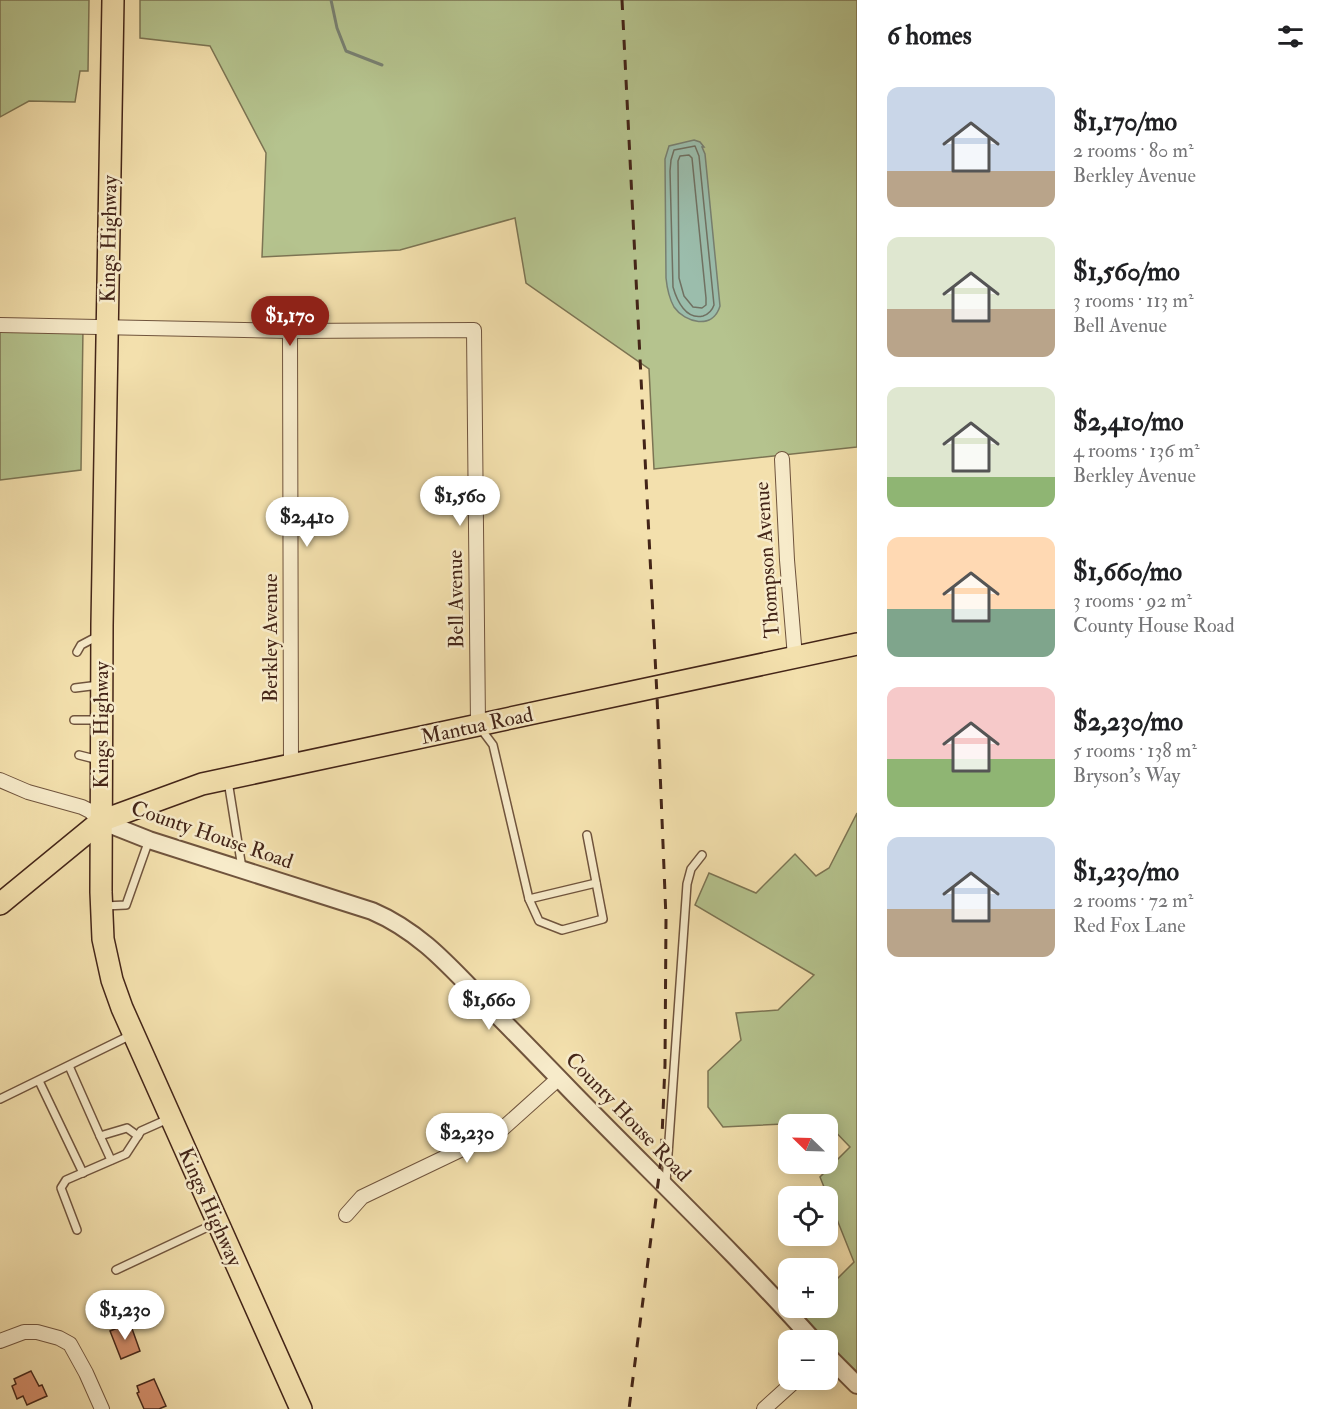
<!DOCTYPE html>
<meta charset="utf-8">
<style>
:root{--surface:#fff;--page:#f6f6f6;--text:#202124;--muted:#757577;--accent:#8f2418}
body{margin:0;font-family:"IM FELL Double Pica",serif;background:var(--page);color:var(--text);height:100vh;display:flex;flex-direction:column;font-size:22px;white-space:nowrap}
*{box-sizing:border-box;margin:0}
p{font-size:20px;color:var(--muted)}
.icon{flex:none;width:33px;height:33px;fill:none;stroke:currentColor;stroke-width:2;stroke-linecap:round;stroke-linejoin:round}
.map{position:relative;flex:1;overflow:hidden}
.sheet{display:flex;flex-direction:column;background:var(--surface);width:480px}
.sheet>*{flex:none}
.needle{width:39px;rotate:293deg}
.buttons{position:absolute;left:778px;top:1114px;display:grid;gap:12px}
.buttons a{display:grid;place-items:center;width:60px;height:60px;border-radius:12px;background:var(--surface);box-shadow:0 3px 15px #0003;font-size:30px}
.price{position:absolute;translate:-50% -51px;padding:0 14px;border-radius:21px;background:#fff;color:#222;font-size:20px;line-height:39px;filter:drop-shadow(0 2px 3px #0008)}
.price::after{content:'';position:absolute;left:50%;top:36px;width:18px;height:14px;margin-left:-9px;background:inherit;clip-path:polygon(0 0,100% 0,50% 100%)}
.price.on{background:var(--accent);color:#fff}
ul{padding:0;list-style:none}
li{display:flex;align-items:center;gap:18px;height:150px;padding:0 30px}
li span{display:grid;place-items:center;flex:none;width:168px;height:120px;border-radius:12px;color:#555}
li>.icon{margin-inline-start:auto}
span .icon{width:72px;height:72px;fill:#fffc;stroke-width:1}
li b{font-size:26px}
h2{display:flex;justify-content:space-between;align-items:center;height:72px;padding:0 30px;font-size:26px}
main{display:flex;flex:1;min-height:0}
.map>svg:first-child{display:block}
</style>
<main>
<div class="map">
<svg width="857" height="1409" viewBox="0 0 857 1409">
<rect width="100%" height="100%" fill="#f3e0ad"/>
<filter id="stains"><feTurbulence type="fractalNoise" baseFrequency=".00333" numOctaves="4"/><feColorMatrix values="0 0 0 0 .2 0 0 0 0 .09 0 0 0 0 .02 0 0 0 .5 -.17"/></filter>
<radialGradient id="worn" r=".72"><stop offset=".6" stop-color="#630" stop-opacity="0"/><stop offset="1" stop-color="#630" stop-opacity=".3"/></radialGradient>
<!-- green -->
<g fill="#b5c38e" stroke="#7c7453" stroke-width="1.5">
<polygon points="0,0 89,0 88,71 80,71 75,102 29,101 0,117"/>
<polygon points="140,0 857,0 857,447 654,469 649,369 526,283 515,218 400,250 262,257 266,153 210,46 140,38"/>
<polygon points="0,327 83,328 81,470 0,480"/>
<polygon points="857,813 857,1387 828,1356 828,1341 813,1341 795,1322 809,1308 828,1308 828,1288 854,1262 820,1177 850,1147 826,1122 723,1127 708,1107 708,1071 741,1040 736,1013 778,1010 814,975 695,905 709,873 756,893 795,854 816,876 829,868"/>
</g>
<!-- water -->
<path fill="#9bbdac" stroke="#788071" stroke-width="1.5" d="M 694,140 L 700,142 L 704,147 L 702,147 L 705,154 L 720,306 C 713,330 685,323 674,307 C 669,298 667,288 666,278 L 665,159 L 669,146 Z"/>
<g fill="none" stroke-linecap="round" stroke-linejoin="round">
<!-- shore -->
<g stroke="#707162" stroke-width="1.5">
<path d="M 695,146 L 699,156 L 714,305 C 712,311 709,314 703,316 C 686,320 677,301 673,287 L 670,171 L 671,160 L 674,150 Z"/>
<polygon points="689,155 692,158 706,298 706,305 702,308 693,307 684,296 679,278 678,161 680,156"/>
</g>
<!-- stream -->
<polyline stroke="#788071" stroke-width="3" points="331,0 337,28 346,51 382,65"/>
</g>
<!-- building -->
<g fill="#d68f6c" stroke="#442518" stroke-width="1.5">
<polygon points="130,1323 140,1351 121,1359 110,1331"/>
<polygon points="31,1371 39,1386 42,1385 47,1396 27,1405 23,1396 17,1399 12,1386 16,1384 14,1379"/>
<polygon points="154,1379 166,1406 159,1409 144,1409 137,1393 139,1392 137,1386"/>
</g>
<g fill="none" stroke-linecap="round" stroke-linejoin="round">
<!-- service casing -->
<g stroke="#70543d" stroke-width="10">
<g id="service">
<polyline points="77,652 81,645 100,635"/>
<polyline points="75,688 99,685"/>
<polyline points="74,720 99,720"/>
<polyline points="481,729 493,745 529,899 539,921 562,930 603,919 587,835"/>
<polyline points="79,755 99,760"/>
<polyline points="228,781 242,868"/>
<polyline points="529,899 596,883"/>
<polyline points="104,906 126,905 149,840"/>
<polyline points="69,1066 100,1136 127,1128 138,1136"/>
<polyline points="39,1081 83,1173"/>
<polyline points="0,1099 131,1035"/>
<polyline points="100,1136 111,1160"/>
<polyline points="666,1183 687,884 691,869 702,855"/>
<polyline points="77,1230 61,1188 66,1180 126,1154 141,1131 168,1119"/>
<polyline points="116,1270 214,1224"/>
</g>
</g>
<!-- minor casing -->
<g stroke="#70543d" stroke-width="16">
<g id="minor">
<polyline points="0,325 290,331 474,330 478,724"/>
<polyline points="290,331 291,765"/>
<polyline points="782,459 787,560 795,657"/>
<polyline points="0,780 28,792 82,807 90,811 101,821"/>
<polyline points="346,1215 362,1197 500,1131 559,1078"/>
<polyline points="0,1341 24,1332 37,1332 59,1338 70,1344 86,1373 102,1409"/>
<polyline points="764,1409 796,1380"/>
</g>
</g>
<!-- tertiary casing -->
<g stroke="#70543d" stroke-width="20">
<g id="tertiary">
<path d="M 101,821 L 149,840 L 372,911 C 421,932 451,968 487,1005 C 516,1034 545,1064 573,1093 C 654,1176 737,1255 814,1341"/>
<polyline points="828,1356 857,1385"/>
</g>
</g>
<!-- primary casing -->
<g stroke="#442518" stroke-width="24">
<g id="primary">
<polyline points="113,0 102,625 101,892 103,939 112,980 122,1008 301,1409"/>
<polyline points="0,904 101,821 202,784 857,644"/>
</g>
</g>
<!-- service -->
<use href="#service" stroke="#f7ebca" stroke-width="7"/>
<!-- minor -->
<use href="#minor" stroke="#f7ebca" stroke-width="14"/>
<!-- tertiary -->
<use href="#tertiary" stroke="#f7ebca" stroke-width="16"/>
<!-- primary -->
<use href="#primary" stroke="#f3e0ad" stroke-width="21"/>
<!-- rail -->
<polyline stroke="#442518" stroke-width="3" stroke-dasharray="10 10" stroke-linecap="butt" points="622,0 657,696 666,918 665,1065 661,1160 629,1409"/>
</g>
<g text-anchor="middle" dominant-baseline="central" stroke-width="5" stroke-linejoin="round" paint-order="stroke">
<!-- street labels -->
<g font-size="21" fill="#442518" stroke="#f7ebca">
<text transform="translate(109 239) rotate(-89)">Kings Highway</text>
<text transform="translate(767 560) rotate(-94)">Thompson Avenue</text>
<text transform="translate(456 599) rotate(-91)">Bell Avenue</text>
<text transform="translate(270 638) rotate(-90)">Berkley Avenue</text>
<text transform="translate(101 725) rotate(-90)">Kings Highway</text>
<text transform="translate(477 726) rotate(-12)">Mantua Road</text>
<text transform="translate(212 835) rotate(19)">County House Road</text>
<text transform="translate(628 1117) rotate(46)">County House Road</text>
<text transform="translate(210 1207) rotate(66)">Kings Highway</text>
</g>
</g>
<rect width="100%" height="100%" filter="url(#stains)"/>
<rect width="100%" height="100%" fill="url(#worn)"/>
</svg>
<div class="buttons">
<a><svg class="needle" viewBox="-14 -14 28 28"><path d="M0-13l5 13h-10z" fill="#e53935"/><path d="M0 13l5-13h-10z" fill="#757577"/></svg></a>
<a><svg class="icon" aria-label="locate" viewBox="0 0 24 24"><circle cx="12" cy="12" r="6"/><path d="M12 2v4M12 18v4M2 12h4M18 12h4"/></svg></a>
<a>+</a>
<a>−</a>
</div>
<b class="price on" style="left:290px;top:347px">$1,170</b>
<b class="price" style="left:460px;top:527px">$1,560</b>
<b class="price" style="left:307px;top:548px">$2,410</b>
<b class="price" style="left:489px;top:1031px">$1,660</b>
<b class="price" style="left:467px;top:1164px">$2,230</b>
<b class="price" style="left:125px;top:1341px">$1,230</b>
</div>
<section class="sheet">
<h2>6 homes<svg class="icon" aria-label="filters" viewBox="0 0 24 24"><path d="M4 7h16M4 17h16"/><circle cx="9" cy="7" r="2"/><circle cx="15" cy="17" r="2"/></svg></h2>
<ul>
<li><span style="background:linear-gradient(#c9d6e8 70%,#b9a48a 0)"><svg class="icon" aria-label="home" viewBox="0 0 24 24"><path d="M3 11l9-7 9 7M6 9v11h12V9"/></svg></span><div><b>$1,170/mo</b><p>2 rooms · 80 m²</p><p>Berkley Avenue</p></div></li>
<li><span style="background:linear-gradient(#dfe7d0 60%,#b9a48a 0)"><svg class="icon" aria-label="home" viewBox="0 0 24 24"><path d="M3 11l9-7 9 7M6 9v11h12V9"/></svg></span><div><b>$1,560/mo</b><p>3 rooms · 113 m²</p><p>Bell Avenue</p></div></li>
<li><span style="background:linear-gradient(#dfe7d0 75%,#8fb573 0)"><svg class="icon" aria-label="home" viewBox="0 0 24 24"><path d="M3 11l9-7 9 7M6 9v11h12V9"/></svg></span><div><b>$2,410/mo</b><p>4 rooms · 136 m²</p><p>Berkley Avenue</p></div></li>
<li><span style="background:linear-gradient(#ffd9b3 60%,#7fa58c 0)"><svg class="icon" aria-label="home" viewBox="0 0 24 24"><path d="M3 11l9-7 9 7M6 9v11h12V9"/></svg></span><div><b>$1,660/mo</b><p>3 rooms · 92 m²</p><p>County House Road</p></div></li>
<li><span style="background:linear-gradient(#f6c9c9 60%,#8fb573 0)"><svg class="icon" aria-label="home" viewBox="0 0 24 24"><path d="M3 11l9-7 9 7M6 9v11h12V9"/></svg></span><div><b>$2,230/mo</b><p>5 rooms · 138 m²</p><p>Bryson's Way</p></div></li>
<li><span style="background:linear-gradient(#c9d6e8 60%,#b9a48a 0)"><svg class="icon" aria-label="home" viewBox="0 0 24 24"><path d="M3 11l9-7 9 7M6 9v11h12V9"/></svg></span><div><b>$1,230/mo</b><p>2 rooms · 72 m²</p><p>Red Fox Lane</p></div></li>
</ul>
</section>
</main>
